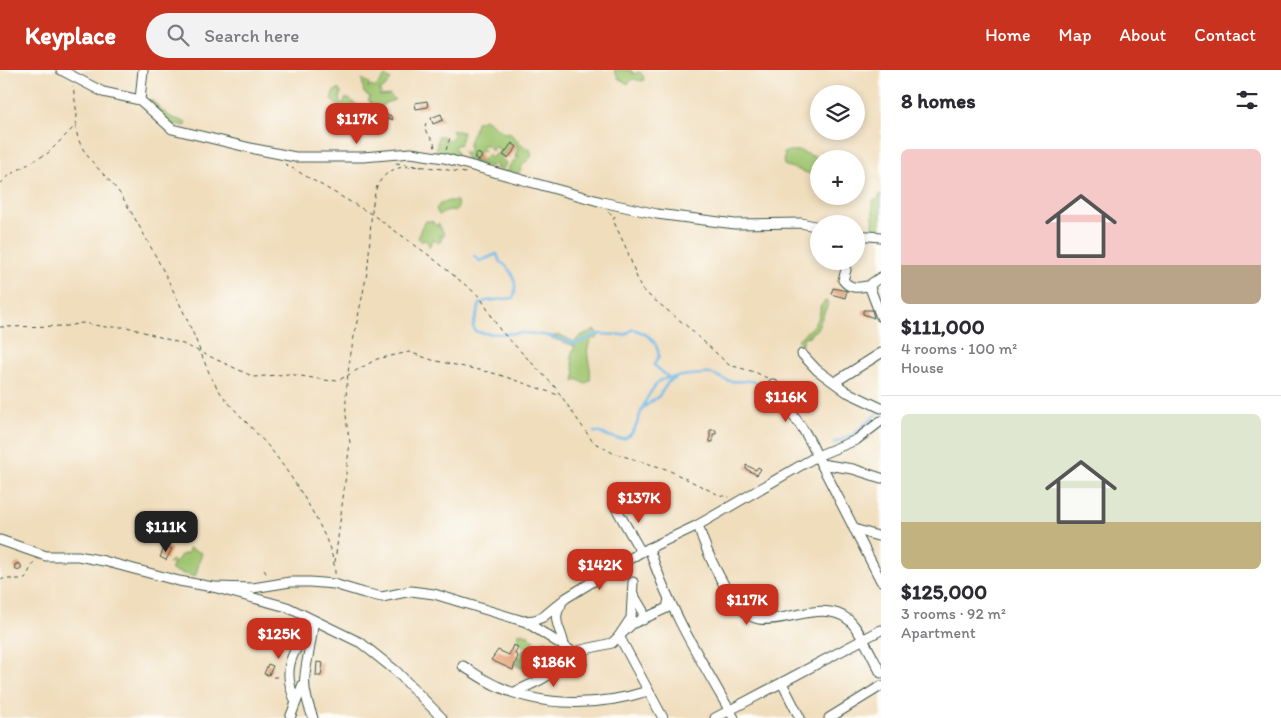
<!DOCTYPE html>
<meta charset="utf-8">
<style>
:root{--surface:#fff;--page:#f2f2f3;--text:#2b2b33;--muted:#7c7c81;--line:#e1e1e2;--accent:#c8321e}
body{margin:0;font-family:Itim,sans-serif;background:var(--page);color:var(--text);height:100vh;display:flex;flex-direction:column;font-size:19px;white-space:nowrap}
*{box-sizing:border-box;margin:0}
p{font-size:16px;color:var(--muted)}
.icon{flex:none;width:28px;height:28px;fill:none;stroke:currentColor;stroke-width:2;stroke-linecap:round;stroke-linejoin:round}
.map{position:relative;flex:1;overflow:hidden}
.side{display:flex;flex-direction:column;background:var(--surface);width:400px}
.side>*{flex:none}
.controls{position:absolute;left:810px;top:15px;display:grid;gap:10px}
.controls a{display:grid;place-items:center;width:55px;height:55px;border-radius:50%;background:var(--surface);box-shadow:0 2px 8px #0003;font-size:25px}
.price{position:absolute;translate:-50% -42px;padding:0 11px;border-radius:10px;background:var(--accent);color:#fff;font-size:16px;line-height:32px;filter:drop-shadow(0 1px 2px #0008)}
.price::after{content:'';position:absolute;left:50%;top:30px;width:15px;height:11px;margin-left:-8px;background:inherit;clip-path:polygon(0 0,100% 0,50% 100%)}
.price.active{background:#222;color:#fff}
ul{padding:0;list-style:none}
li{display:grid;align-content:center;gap:10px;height:265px;padding:0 20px}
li+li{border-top:1px solid var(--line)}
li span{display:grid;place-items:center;height:155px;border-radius:8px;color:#555}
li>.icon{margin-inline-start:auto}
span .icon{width:90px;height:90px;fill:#fffc;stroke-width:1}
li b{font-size:21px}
h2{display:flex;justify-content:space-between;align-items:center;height:60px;padding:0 20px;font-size:21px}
header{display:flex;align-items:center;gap:30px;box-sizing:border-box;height:70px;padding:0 25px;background:var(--accent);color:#fff}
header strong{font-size:24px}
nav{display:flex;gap:28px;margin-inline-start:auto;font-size:18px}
.search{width:350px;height:45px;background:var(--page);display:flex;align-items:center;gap:12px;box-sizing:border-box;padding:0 18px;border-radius:28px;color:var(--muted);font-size:19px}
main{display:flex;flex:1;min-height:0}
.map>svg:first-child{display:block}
</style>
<header>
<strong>Keyplace</strong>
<div class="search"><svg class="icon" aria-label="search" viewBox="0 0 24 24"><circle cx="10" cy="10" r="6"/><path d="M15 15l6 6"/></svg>Search here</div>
<nav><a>Home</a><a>Map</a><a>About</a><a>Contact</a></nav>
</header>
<main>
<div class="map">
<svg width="881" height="648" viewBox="0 0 881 648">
<rect width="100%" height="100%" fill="#fdfcf7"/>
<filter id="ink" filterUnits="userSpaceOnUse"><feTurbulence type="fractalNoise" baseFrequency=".02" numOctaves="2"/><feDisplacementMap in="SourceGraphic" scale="10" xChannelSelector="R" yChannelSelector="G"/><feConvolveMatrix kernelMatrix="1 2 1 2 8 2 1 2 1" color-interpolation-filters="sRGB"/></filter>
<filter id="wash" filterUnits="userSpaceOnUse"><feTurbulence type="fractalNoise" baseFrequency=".0096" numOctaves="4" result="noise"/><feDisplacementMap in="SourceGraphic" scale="20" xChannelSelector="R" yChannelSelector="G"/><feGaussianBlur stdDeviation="1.12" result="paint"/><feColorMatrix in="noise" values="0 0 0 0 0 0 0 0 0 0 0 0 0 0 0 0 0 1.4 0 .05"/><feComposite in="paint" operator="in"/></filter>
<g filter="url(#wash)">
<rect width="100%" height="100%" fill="#f0ddbc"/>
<!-- green -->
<g fill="#a0c671" stroke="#608252">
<polygon points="614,0 631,0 634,4 640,2 644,7 643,11 633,9 628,14 618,8"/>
<polygon points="385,6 391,10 383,19 379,20 381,23 379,26 390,25 395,30 385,33 381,38 375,37 375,45 368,45 370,49 374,50 372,52 352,47 331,30 333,22 338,19 341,22 340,32 343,34 345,29 349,29 356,34 358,42 365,46 367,39 372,35 368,29 370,27 364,23 362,9 369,13 368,18 371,16 375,18"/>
<polygon points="151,30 160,37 161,42 163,41 171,47 185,52 186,56 173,54 152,39"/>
<path d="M 485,49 L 504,63 L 509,62 L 521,75 L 530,79 L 532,86 L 522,96 L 519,103 L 512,103 L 506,100 L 519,86 L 515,87 L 518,77 L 515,74 L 512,73 L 501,88 L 506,93 L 503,99 L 497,99 L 495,92 L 491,97 L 471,92 L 481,91 L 488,84 L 490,88 L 500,82 L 498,78 L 493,77 L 492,81 L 487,75 L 483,75 L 480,77 L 484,80 L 475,85 L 475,90 L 470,88 L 468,91 L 463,82 L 470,82 C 465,71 476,63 476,52 Z"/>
<polygon points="452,60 463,62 460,74 454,76 458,87 436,83 438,66 444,66 444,71 448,71 454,65"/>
<polygon points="789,81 800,81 820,89 819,107 784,95 783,90 785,85 783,83"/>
<polygon points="881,123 881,161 873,160 873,130 877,130"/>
<polygon points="448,131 457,131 458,138 455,141 449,140 439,145 436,139 440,134"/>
<polygon points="425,151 432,151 437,157 438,153 444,164 443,167 439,165 442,170 438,173 435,170 432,171 429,177 428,172 424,170 422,172 418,168 421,158"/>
<path d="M 825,231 L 829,232 L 816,261 L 812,262 L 810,266 L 804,267 L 801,278 L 798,278 L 800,271 L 797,270 C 805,263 822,251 820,237 Z"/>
<path d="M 595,260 L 599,266 L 595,269 L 593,268 C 581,282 593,294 590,310 L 585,314 L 577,309 L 574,312 L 575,304 L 571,285 L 575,276 L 549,267 L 560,265 L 574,272 L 582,265 Z"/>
<polygon points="189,478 202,483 195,507 171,500 174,494 168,493 172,490 175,493 181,485 188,483"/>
<polygon points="519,563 529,565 529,568 535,570 528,580 517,571"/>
</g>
<!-- forest -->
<polygon fill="#80ab63" stroke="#50744c" points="545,570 558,578 558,584 552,593 537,587 524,600 515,595 523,580 535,583 537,574 544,575"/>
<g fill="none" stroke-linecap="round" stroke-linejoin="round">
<!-- stream -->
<g stroke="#72b9e9" stroke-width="2.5">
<path d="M 474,186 L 480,191 L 497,184 L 500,192 C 512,198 519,215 513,228 L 486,231 L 480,234 L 473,256 L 475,261 C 488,266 508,263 522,263 C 540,263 559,268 576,274 L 597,264 L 625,265 L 633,259 C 648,264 657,270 659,286 L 654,295 L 668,307"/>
<polyline points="643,338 659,326 669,311 675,309"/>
<path d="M 594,362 C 605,362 618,373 627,367 C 636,362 639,346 643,337 C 646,329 654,317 659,311 C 664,307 705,303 712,304 C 717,305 722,309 726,310 C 740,315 751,305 762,317"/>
<polyline points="834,373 854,364 881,340"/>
</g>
</g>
<g id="blocks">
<!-- building -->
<g fill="#e39b6f">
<polygon points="427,31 428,37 416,39 415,33"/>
<polygon points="441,44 443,50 433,54 431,48"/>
<polygon points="379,45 390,45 393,50 388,48 387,51 379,51"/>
<polygon points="512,73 517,77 508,88 503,85"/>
<circle cx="478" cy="87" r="3.5"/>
<polygon points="833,218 847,221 845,228 831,224"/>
<polygon points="863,240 872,240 874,248 863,244"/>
<polygon points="710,360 716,360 716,364 713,364 713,372 710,372"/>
<polygon points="746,395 756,400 758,397 761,399 757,405 746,399"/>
<polygon points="165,476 172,479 166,490 160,487"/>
<circle cx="18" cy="497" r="3.5"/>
<polygon points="513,575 518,577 515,584 518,586 513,600 491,590 498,580 509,585"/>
<polygon points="317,592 323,593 321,606 316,606"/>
<polygon points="268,594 273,596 269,605 264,604"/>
</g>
</g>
</g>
<g filter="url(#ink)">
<use href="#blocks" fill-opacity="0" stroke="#3e5548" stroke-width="1"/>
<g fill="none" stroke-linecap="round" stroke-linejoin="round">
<!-- minor casing -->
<g stroke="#3e5548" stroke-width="11">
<g id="minor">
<polyline points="61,0 103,22 140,30 172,59 255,79 295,87 363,87 411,83 444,88 602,132 657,144 735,154 801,153 819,157"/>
<polyline points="140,30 143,0"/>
<polyline points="856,165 881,167"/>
<path d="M 846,200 L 843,210 C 850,219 857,218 867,216"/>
<polyline points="881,207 872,213 870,218 881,247"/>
<polyline points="802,284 817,300 847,322 881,338"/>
<polyline points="835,312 881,283"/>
<path d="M 773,314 C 786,340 806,357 817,386 L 881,511"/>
<polyline points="821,394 853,399 881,408"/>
<polyline points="616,438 641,482"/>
<path d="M 698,455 C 705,478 731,544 759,549 C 787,553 823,529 849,550 C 861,561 873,589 881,603"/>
<polyline points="854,459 881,467"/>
<polyline points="0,470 46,486 78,486 104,491 179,511 213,517 287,537 361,573 396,601 442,648"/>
<path d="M 649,478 C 668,538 703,594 734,648"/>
<polyline points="633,512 631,548 619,566 663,648"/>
<polyline points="213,517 253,518 290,512 310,512 334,514 364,523 382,527 411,521 434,524 523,551 535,550 543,547 566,528 641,482 698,455 817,386 856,370 881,351"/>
<polyline points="633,524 643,541 643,550"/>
<path d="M 313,550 C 313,569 307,586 305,605 C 303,619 308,635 313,648"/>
<polyline points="526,552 573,582 583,592"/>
<polyline points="573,582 612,573 632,554 667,538 669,529"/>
<path d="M 463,596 C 474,603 485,611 497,616 C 543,638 601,636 648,621"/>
<polyline points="782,613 800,648"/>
<path d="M 515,622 C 526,616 547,609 555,599 C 580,572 545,557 561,535"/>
<path d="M 296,632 C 281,600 291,581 313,556"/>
<polyline points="290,648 303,614"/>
<polyline points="715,648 881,560"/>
<polyline points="829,648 881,616"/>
</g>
</g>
<!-- path -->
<g stroke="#3e5548" stroke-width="1" stroke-dasharray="4 4" stroke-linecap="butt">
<polyline points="426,53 424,59 434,72 435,79"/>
<path d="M 76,55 C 76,86 110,105 124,130 C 148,170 170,212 189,254 C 200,277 207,306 223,326 C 238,345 257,362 273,382 C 294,409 336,472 335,505"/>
<polyline points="446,80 450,68"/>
<polyline points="396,93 422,97"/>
<polyline points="285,94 373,145 430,186 480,227 500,260 555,317 593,372 613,383 666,399 719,425 729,427"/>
<polyline points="0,114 11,104 48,83 76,55 77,45 73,16"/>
<polyline points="608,142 615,146 613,150 627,180 641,219 688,257 729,295 755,302 767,308"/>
<polyline points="0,257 67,256 82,253 106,257 127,257 183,274 254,307 289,304 331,311 339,310 377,289 409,282 432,290 497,304 561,326"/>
<path d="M 335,492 L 350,372 C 337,321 358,254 367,202 C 371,175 369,145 376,119 C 378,112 385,104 391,101 C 408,91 446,100 466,103"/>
<polyline points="264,500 268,506"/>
<polyline points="0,509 25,509 35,490"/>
<polyline points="273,607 281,607"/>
</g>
<!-- minor -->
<use href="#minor" stroke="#fff" stroke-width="9"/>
</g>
</g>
</svg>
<div class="controls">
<a><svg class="icon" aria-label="layers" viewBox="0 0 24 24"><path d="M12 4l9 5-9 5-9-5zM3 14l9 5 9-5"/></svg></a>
<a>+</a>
<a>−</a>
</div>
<b class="price" style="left:357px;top:75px">$117K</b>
<b class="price" style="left:786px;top:353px">$116K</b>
<b class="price" style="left:639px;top:454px">$137K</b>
<b class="price active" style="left:166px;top:483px">$111K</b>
<b class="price" style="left:600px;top:521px">$142K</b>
<b class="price" style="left:747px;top:556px">$117K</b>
<b class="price" style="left:279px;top:590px">$125K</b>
<b class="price" style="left:554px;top:618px">$186K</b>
</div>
<section class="side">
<h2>8 homes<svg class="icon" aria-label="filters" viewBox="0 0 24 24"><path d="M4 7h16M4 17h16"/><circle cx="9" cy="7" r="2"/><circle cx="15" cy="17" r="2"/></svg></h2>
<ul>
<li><span style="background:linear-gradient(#f6c9c9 75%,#b9a48a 0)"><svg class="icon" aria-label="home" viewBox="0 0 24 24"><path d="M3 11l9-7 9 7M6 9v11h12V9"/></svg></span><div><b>$111,000</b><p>4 rooms · 100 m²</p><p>House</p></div></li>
<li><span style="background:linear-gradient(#dfe7d0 70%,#c2b280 0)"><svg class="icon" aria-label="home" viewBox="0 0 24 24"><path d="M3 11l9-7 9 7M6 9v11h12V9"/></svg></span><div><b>$125,000</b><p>3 rooms · 92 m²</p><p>Apartment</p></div></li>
</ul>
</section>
</main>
